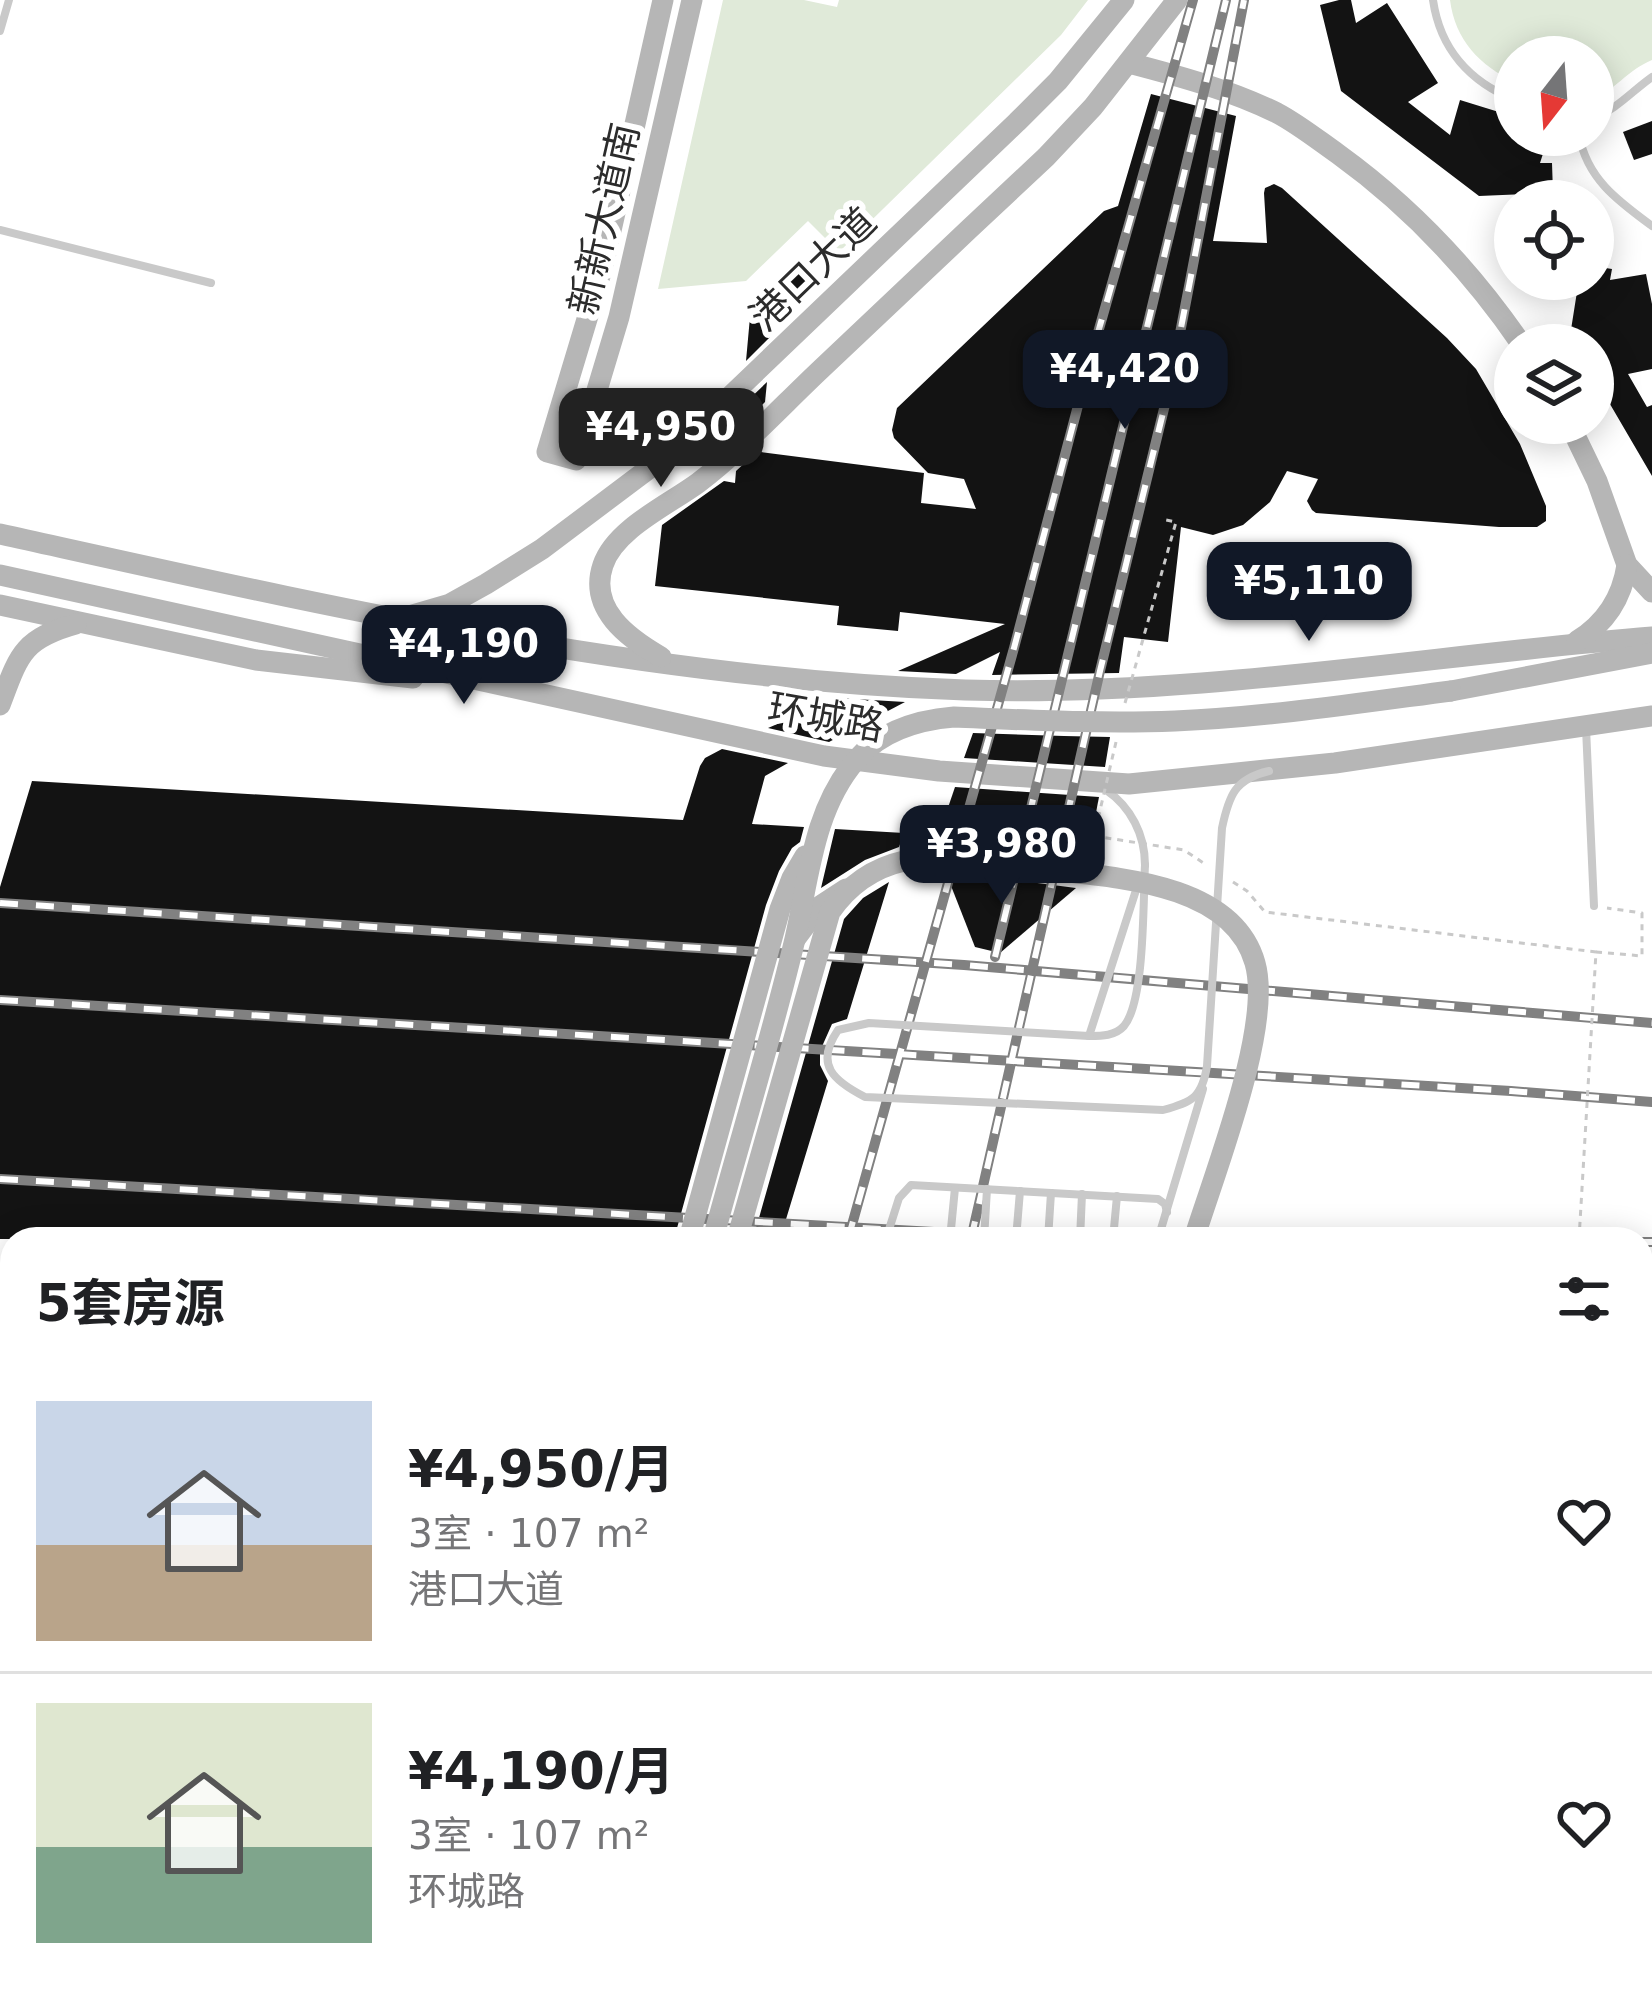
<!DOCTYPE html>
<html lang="zh">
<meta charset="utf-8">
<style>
:root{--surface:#fff;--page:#f2f2f2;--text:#202124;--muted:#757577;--line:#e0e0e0;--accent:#111827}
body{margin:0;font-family:"DejaVu Sans","Noto Sans SC",sans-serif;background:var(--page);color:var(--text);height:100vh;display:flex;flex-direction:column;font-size:45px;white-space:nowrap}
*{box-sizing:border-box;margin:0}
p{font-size:39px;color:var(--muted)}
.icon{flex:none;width:66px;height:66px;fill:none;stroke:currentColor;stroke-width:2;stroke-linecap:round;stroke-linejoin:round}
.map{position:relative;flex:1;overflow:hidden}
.details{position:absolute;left:0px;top:1227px;width:1653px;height:771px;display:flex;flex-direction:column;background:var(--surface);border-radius:36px 36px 0 0;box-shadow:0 6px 30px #0003}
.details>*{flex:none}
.needle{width:78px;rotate:197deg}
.controls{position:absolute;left:1494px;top:36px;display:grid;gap:24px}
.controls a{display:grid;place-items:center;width:120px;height:120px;border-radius:50%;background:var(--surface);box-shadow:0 6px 30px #0003;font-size:60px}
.price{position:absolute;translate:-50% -102px;padding:0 27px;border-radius:24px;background:var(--accent);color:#fff;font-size:39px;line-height:78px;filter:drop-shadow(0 3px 6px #0008)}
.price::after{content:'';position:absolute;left:50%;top:72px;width:36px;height:27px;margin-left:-18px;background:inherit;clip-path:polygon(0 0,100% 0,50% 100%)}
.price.current{background:#222;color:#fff}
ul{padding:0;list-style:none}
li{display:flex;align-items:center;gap:36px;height:300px;padding:0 36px}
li+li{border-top:3px solid var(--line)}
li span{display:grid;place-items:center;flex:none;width:336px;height:240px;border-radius:0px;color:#555}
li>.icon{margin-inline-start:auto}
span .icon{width:144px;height:144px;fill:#fffc;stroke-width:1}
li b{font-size:51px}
h2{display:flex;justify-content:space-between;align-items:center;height:144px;padding:0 36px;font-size:51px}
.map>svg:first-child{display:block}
</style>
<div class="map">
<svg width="1652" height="1996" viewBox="0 0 1652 1996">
<rect width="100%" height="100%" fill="#fff"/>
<!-- green -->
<g fill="#e0ead9">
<polygon points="723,0 804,0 837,7 839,0 1088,0 1061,35 839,252 808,221 746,281 658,289"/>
<path d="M 1450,0 L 1652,0 L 1652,60 C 1628,70 1614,90 1593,101 L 1593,57 L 1515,57 L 1515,82 C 1480,66 1455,40 1450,0 Z"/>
<polygon points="925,1986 1078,1986 1084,1996 930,1996"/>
</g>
<!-- building -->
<g fill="#131313">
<polygon points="1339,0 1351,0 1356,23 1387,3 1438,83 1408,102 1450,135 1460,100 1515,117 1515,135 1549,135 1540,163 1552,163 1553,193 1479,196 1341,91 1320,5"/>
<polygon points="1151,94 1236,116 1213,241 1267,243 1264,193 1265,188 1274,184 1282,188 1447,338 1476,369 1520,444 1546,506 1546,521 1537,527 1499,527 1316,513 1312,510 1307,501 1318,479 1287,471 1270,502 1243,525 1213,535 1181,527 1168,642 1124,637 1119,673 992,675 1000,652 956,674 898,671 1005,624 900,612 898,631 856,627 837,625 839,606 655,586 662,525 724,481 735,483 736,471 761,448 761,452 924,473 921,503 976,509 964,479 928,473 894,438 892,430 897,408 1104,211 1118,206"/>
<polygon points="1652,121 1652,154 1634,160 1623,132"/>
<polygon points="797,266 814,282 772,325 771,336 746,361 750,317"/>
<polygon points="1593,266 1612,269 1610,280 1646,274 1652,304 1652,369 1628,374 1647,407 1652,405 1652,476 1593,375 1593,345 1575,345 1570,336 1579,279 1593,279"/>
<polygon points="767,382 765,402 740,427 742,406"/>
<polygon points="838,698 905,702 829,742 768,728"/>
<polygon points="973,733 1064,736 1110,737 1105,767 964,758"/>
<polygon points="722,749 788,763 765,776 752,824 804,827 800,842 792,848 779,871 766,905 674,1239 0,1239 0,887 32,781 683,820 700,766 705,758"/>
<polygon points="955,787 1099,797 1087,859 936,843"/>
<polygon points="835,829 904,833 899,847 865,860 821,888"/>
<polygon points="946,873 967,874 1076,888 1000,953 975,947"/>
<polygon points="889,882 847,1019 832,1024 820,1051 820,1065 828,1081 780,1239 753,1239 844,919 863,898"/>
</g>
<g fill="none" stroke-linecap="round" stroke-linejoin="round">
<!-- path -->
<g stroke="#c9c9c9" stroke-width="3" stroke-dasharray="6 6" stroke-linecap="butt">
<polyline points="1596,952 1642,956 1642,913 1607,908"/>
<polyline points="1641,1427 1652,1425"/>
<polyline points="1641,1431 1648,1466"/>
</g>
<!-- lane -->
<g stroke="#c9c9c9" stroke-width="8">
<path d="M 1433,0 C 1440,49 1470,82 1515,100"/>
<polyline points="0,31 9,0"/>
<path d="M 1593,118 C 1616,110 1632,91 1652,77"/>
<path d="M 1579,135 C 1587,179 1618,201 1652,226"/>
<polyline points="0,230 211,283"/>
<polyline points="1586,728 1594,906"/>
<path d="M 1106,790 C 1131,807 1145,835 1145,865"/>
<polyline points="1080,1239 1082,1194"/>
<polyline points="1113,1239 1117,1196"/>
<polyline points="1158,1239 1203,1089"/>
</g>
<!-- street -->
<g stroke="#c9c9c9" stroke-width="15">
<polyline points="1641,1671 1652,1632"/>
<polyline points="1641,1842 1652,1845"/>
<polyline points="1547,1996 1550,1986"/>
</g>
<!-- secondary -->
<g stroke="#b6b6b6" stroke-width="21">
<polyline points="663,0 603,266 547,452 576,460 619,317 692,0"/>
<path d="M 1129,63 C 1179,76 1230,90 1277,113 C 1298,124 1318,140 1338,154 C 1410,206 1472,272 1522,345"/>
<polyline points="1569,423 1597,481 1627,565 1652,592"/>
<path d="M 0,534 C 318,604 638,679 965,690 C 1195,697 1424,656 1652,637"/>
<polyline points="0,575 824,756 939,771 1129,784 1335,763 1652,716"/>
<polyline points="0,605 256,660 413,678"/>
<polyline points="402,618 450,604 486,584 542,549 675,449 1017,122 1058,81 1124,0"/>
<path d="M 1577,641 C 1606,623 1622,598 1627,565"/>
<path d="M 661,657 C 628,638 588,609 603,565 C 615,529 668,505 698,483 C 741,450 780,408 819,371 C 895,299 970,228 1046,157 L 1093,107 L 1177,0"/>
<polyline points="1451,691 1652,653"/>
<path d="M 0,705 C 19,655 22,639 76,624"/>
<polyline points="796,938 820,906 846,889"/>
<polyline points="1641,1491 1652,1489"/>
<polyline points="1641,1562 1652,1560"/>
<polyline points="539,1996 545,1986"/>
</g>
<!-- primary -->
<g stroke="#a4a4a4" stroke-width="24">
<polyline points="509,1996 514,1986"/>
<polyline points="580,1996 585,1986"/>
</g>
<!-- rail casing -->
<g stroke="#818181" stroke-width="10">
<g id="rail">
<polyline points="0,903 964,965 1652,1023"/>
<polyline points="995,957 1226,0"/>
<polyline points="0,1000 1511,1091 1652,1102"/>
<polyline points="0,1179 1059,1239"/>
<polyline points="848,1239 1014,648 1089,364 1193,0"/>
<polyline points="971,1239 1100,671 1171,380 1244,0"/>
<polyline points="1641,1242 1652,1242"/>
<polyline points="910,1986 915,1996"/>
<polyline points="1093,1986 1099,1996"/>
</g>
</g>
<!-- rail -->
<use href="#rail" stroke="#fff" stroke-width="6" stroke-dasharray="18" stroke-linecap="butt"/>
<!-- path-bridge -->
<g stroke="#c9c9c9" stroke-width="3" stroke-dasharray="6 6" stroke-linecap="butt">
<polyline points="1125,703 1176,522 1161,519"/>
<polyline points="1116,742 1094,836 1184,850 1205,864"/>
<polyline points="1233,882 1247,891 1265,912 1596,952 1579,1239"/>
</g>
<!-- lane-bridge -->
<g stroke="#c9c9c9" stroke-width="8">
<path d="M 1145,865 C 1143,901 1145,1001 1124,1026 C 1115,1036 1102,1036 1089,1036 L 869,1023 L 838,1030 C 814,1065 834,1081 865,1097 L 1163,1110 C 1193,1102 1202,1097 1207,1066 L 1222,828 C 1229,795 1235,779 1269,771"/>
<polyline points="1089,1036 1138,884"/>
<polyline points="886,1239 899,1198 911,1185 1158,1199 1165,1204 1167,1212"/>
<polyline points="950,1239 955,1188"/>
<polyline points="984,1239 987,1189"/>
<polyline points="1016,1239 1020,1191"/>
<polyline points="1048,1239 1051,1193"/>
</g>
<!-- secondary-bridge -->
<g stroke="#b6b6b6" stroke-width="21">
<polyline points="689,1239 780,909 792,878 805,856"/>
<path d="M 713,1239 C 740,1139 771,1040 795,939 C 809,878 813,810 856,760 C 881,731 917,720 954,717 C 1028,720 1101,724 1175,721 C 1268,717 1360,703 1451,691"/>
<path d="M 737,1239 L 830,912 C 848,886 873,868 904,861 C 945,852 991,863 1032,868 C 1102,877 1231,878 1255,963 C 1273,1026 1214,1174 1194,1239"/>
</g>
</g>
<g text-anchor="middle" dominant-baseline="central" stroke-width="12" stroke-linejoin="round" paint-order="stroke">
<!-- street labels -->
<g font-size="39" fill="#2c2c2c" stroke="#fff">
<text transform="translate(604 219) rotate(-77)">新新大道南</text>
<text transform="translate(813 269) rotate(-44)">港口大道</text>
<text transform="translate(826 717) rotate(10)">环城路</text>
</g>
</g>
</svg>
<div class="controls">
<a><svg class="needle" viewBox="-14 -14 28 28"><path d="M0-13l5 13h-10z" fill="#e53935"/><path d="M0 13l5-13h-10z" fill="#757577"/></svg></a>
<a><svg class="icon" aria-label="locate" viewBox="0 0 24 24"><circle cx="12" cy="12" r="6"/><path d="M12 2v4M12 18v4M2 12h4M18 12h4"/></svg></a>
<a><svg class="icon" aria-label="layers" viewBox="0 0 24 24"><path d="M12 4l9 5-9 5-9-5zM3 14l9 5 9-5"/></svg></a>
</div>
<b class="price" style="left:1125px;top:432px">¥4,420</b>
<b class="price current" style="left:661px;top:490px">¥4,950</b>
<b class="price" style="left:1309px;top:644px">¥5,110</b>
<b class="price" style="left:464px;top:707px">¥4,190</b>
<b class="price" style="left:1002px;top:907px">¥3,980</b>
<section class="details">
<h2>5套房源<svg class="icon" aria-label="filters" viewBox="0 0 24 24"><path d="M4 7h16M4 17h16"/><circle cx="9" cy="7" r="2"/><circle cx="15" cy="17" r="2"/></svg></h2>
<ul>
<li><span style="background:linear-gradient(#c9d6e8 60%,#b9a48a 0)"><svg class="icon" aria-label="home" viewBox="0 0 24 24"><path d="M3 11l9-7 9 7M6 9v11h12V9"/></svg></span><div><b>¥4,950/月</b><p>3室 · 107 m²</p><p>港口大道</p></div><svg class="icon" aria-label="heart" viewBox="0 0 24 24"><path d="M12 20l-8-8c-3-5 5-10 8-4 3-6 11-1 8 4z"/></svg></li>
<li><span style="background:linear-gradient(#dfe7d0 60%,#7fa58c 0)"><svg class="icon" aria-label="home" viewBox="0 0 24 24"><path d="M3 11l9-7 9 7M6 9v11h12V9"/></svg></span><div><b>¥4,190/月</b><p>3室 · 107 m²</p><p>环城路</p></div><svg class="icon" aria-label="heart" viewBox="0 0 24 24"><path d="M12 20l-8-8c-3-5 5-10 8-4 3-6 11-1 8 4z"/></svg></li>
</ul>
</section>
</div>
